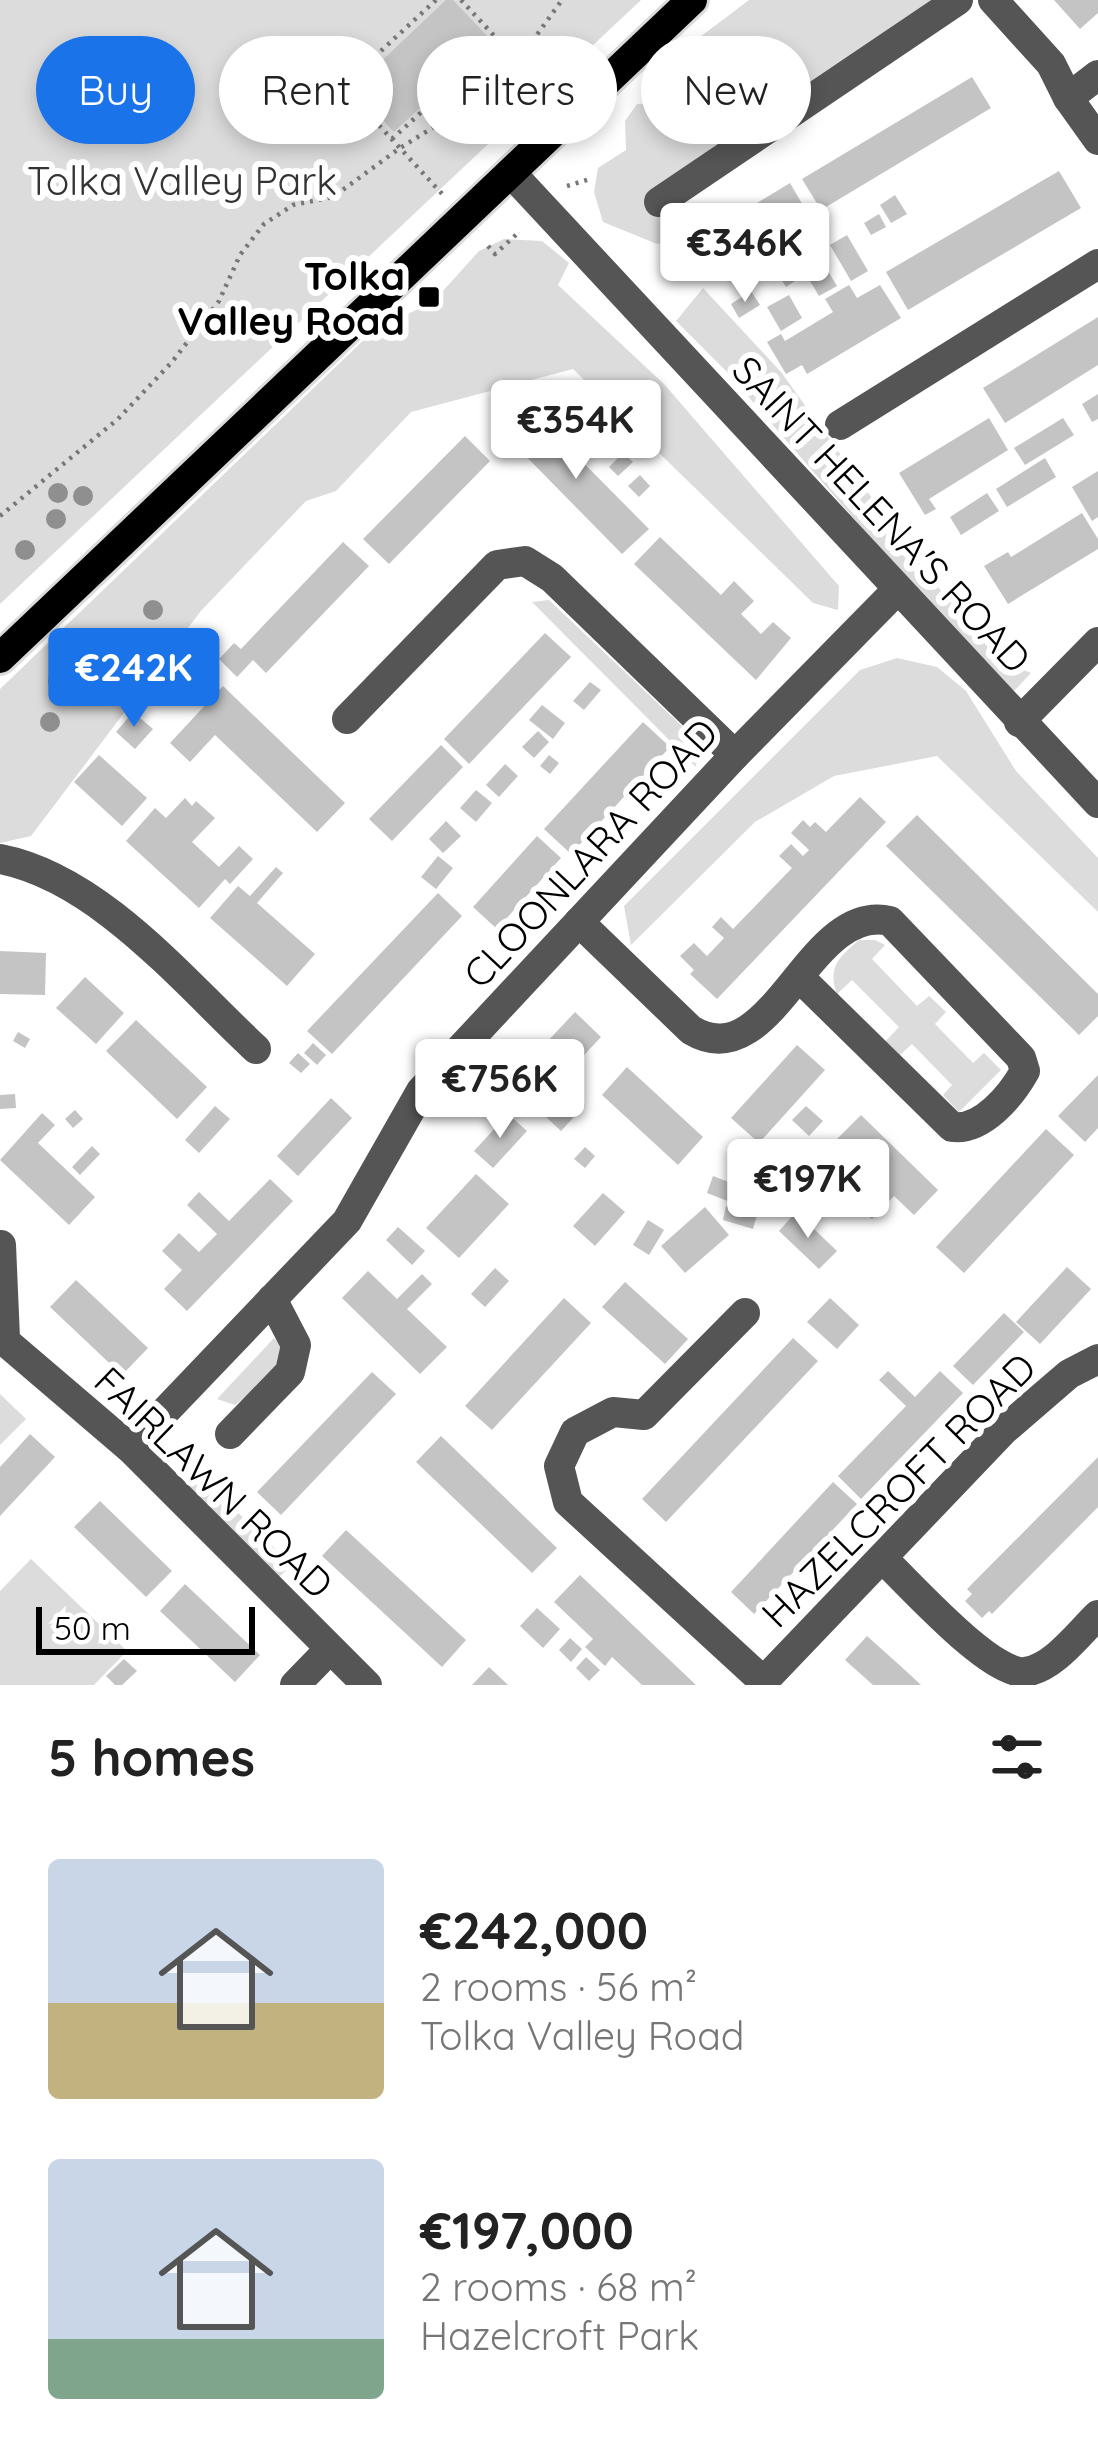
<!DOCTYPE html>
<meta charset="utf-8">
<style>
:root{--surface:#fff;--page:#f6f6f6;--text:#222;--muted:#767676;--accent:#1a73e8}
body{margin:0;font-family:Quicksand,sans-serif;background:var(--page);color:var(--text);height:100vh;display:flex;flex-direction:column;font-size:45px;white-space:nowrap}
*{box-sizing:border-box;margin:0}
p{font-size:39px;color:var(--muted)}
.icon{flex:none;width:66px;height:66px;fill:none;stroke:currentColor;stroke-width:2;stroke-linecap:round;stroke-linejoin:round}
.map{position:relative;height:1685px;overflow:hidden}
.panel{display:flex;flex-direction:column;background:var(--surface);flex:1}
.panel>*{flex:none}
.guide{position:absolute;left:36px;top:36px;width:1026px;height:108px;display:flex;gap:24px}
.scale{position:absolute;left:36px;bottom:30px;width:219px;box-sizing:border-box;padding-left:12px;border:6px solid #000;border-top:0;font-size:33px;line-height:42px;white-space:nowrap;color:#000;-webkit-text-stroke:9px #fff;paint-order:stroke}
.price{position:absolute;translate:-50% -102px;padding:0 27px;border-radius:12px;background:#fff;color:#222;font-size:39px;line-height:78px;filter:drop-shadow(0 3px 6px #0008)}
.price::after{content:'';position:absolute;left:50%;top:72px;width:36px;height:27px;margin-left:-18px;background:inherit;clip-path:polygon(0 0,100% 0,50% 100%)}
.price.current{background:var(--accent);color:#fff}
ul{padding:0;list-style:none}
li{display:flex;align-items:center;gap:36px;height:300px;padding:0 48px}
li span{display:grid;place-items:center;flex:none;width:336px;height:240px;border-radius:12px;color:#555}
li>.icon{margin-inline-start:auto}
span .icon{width:144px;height:144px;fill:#fffc;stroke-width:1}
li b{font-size:51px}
h2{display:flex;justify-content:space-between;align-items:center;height:144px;padding:0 48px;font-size:51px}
.pill{padding:0 42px;border-radius:54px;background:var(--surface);box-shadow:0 6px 18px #0003;font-size:42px;line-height:108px}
.pill.current{background:var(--accent);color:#fff}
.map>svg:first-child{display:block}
</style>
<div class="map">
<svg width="1098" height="1685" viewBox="0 0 1098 1685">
<rect width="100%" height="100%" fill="#fff"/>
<!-- green -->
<g fill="#dcdcdc">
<polygon points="0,0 641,0 0,604"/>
<polygon points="749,0 943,0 659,194 679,239 657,244 603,222 594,192 598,168 626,150 625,121 637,104 689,102 700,37"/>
<polygon points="504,239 542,241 569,263 558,285 664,384 839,586 838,610 813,603 573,369 411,412 336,491 306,501 200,612 31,836 0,843 0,689 374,330 433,302 479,251"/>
<polygon points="703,288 781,372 924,570 997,658 1031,673 1014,691 907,580 727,372 676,321"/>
<polygon points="549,600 686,730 698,744 696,767 532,602"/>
<polygon points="897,658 937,667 966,691 1016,771 1098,858 1098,912 937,756 834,776 755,822 631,945 624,906 860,670"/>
<path d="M 859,940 L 875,940 L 885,945 L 872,959 L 917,1006 L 929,996 L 946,1012 L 935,1024 L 973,1063 L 984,1053 L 1001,1070 L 959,1112 L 943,1095 L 952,1085 L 912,1044 L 899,1056 L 885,1042 L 899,1027 L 852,980 L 837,994 C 827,968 839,957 859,940 Z"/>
<polygon points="274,1338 284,1348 274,1373 235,1405 217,1399"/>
<polygon points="0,1394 26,1419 0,1445"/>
<polygon points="197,1473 292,1565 278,1578 185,1489"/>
<polygon points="31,1559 127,1651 94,1685 0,1685 0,1591"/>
</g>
<!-- building -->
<g fill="#c4c4c4">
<polygon points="446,0 453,0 492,41 394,132 353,88"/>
<polygon points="1054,0 1098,0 1098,13 1080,29"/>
<polygon points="972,77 991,108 821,210 802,179"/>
<polygon points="1059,171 1081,208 908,310 886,272"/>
<polygon points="790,183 811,219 721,274 699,238"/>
<polygon points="895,195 907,214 891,223 880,205"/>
<polygon points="879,214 886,227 871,235 864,223"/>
<polygon points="847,235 868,271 851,281 830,245"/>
<polygon points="797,256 807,273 786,287 775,269"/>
<polygon points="825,266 837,286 819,296 807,276"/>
<polygon points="849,285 857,298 880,285 901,318 807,374 802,365 786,374 767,342 781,334 785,341 833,312 825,299"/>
<polygon points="751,291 760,305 739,318 731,304"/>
<polygon points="789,295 802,318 781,331 767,307"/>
<polygon points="1098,317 1098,365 1005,423 983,388"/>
<polygon points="574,380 588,394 569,413 555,399"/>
<polygon points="1098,394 1098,419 1092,422 1082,404"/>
<polygon points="530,409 649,529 622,554 504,434"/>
<polygon points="989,418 1008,450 929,499 936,509 925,515 899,473"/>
<polygon points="1063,418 1074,435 1025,465 1014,448"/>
<polygon points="619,422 626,429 605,449 598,443"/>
<polygon points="465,436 490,461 389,564 363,539"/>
<polygon points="623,453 633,462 618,476 609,467"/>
<polygon points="1045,458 1056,477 1007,507 996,489"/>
<polygon points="1098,471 1098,517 1092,521 1072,487"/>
<polygon points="640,475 650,486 639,497 628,486"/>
<polygon points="987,493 999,511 961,535 950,517"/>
<polygon points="1082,513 1098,539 1098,549 1008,604 984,566 1008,552 1011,557"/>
<polygon points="660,537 721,595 734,581 754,601 741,614 761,634 773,622 791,638 756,680 634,564"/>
<polygon points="343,542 369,566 266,673 253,660 237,677 219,659 234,643 241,649"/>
<polygon points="545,633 571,657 469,764 444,739"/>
<polygon points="185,636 207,651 177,694 155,679"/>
<polygon points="590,682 601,690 584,710 573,701"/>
<polygon points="223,686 345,803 317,832 215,735 190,762 170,743"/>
<polygon points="542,705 565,723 553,739 529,720"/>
<polygon points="133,712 153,729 135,749 116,732"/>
<polygon points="643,722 670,747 571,854 544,829"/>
<polygon points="538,731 549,742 534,758 522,747"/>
<polygon points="441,745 463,767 392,841 369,819"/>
<polygon points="99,755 147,798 122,826 74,782"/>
<polygon points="549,755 559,763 550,774 540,766"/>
<polygon points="505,764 518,776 499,797 486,785"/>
<polygon points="476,790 492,803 476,822 460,808"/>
<polygon points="860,797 886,822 717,999 690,974 694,970 680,956 694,943 707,956 724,938 712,927 721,917 733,929 792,868 779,856 791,844 803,856 809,850 791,833 803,820 810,827 815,822 826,832"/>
<polygon points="185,798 192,806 196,801 215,818 192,842 219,867 239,846 253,859 230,884 225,879 199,908 126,841 155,808 166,818"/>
<polygon points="917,815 1098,994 1098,1016 1079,1035 886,846"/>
<polygon points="446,821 461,836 443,853 429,839"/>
<polygon points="537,836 561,858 497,929 473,907"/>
<polygon points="438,856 453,868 436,889 421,877"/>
<polygon points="276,867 283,873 257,903 315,954 287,986 210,918 238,886 250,896"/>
<polygon points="438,893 462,916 332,1054 307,1031"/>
<polygon points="0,951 46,953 45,995 0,994"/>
<polygon points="85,977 124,1013 96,1044 56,1008"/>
<polygon points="575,1012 601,1037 529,1114 503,1089"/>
<polygon points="136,1020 207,1087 177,1119 106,1051"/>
<polygon points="18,1032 30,1039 25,1048 13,1041"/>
<polygon points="313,1043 326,1055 317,1065 304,1053"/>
<polygon points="797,1045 825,1070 759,1143 731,1118"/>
<polygon points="298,1053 310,1064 301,1073 289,1063"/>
<polygon points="627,1067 703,1137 678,1165 602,1095"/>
<polygon points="1098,1075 1098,1128 1085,1142 1058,1116"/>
<polygon points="570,1092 585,1105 561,1131 546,1117"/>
<polygon points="15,1094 16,1108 0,1109 0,1095"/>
<polygon points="331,1098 352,1118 298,1176 277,1156"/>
<polygon points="215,1106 230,1119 199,1153 185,1140"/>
<polygon points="806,1106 823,1121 809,1136 792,1120"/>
<polygon points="75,1110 83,1119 73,1128 65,1119"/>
<polygon points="42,1113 55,1125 38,1143 95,1197 69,1225 0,1160"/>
<polygon points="508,1114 527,1131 493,1168 474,1151"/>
<polygon points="861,1115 938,1190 914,1215 894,1196 872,1219 860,1208 882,1185 855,1159 834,1181 820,1167 841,1145 836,1140"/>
<polygon points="1046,1129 1074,1155 964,1273 936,1247"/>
<polygon points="92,1146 100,1154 80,1175 72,1167"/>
<polygon points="585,1147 595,1156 585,1168 574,1159"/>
<polygon points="476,1174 509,1204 459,1258 426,1228"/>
<polygon points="713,1176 749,1190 743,1207 707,1193"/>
<polygon points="270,1179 293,1201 187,1311 164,1289 182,1270 162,1251 179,1233 199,1252 217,1234 187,1205 199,1192 229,1221"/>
<polygon points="603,1193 625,1212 595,1246 573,1226"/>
<polygon points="726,1206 757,1215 753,1229 723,1220"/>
<polygon points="705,1207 729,1235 685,1273 661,1246"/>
<polygon points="796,1212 837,1251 819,1269 779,1231"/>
<polygon points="648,1220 664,1230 649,1255 633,1245"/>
<polygon points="398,1227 425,1251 412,1265 386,1240"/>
<polygon points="1067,1267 1091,1289 1040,1344 1016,1322"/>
<polygon points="495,1268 509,1281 485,1307 471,1294"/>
<polygon points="368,1271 397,1299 422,1274 432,1284 407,1309 447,1347 420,1374 342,1298"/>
<polygon points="76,1280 148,1348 122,1375 50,1307"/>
<polygon points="625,1282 688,1339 665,1364 602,1307"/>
<polygon points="564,1298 591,1323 492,1430 465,1406"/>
<polygon points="830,1298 859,1325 837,1349 807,1322"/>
<polygon points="1004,1313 1024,1332 973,1385 953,1366"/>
<polygon points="793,1338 818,1361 666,1522 642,1499"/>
<polygon points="888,1371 915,1397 940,1371 963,1393 861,1499 838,1476 906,1406 879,1380"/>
<polygon points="372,1372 396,1394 281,1515 257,1492"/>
<polygon points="30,1434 55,1457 0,1516 0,1467"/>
<polygon points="441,1436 557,1548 532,1573 416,1462"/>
<polygon points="1098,1457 1098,1507 992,1614 989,1611 982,1618 965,1601 972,1594 967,1589"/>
<polygon points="833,1482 857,1504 754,1614 731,1592"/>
<polygon points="100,1501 172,1571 146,1597 74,1527"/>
<polygon points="346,1530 466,1640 442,1667 322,1556"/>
<polygon points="580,1575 619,1612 696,1685 642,1685 612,1657 605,1666 585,1647 593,1639 554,1602"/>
<polygon points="185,1584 260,1655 235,1682 160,1611"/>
<polygon points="537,1608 560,1629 543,1648 520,1626"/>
<polygon points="867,1636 906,1671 921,1685 873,1685 845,1660"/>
<polygon points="570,1638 582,1649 571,1662 559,1650"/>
<polygon points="586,1657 600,1670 589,1681 576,1668"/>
<polygon points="124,1659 137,1671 122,1685 115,1685 106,1676"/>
<polygon points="489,1667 508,1685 472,1685"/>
</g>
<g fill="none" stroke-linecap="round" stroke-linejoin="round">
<!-- major casing -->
<g stroke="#dbdbdb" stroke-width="36">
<polyline id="major" points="0,658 692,0"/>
</g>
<!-- path -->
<g stroke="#777" stroke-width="4.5" stroke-dasharray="3 6" stroke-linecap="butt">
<polyline points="436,0 343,86 444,196"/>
<polyline points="392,139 499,41 461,0"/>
<polyline points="567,186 590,179"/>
<polyline points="488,246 495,254 518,233"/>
<polyline points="833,477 853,464"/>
<polyline points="0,516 118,419 172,362 219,301 240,255 264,224 293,205 333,197 400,148 500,86 562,0"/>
</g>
<!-- minor -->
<g stroke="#555" stroke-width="30">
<polyline points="993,0 1051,64 1068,98 1098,140"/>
<polyline points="1068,98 1098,75"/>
<polyline points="511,173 1098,803"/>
<polyline points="659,202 958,0"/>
<polyline points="840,425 1098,264"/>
<polyline points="347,719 497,565 525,561 552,578 735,755"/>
<polyline points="1019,722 1098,642"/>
<path d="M 0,859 C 99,878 184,982 256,1049"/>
<path d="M 579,922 L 691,1030 C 773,1079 808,901 890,921 L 1021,1058 L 1025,1071 C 1011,1096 982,1131 952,1127 L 799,977"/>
<polyline points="1,1245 5,1338"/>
<polyline points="745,1313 644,1415 613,1412 575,1432 559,1466 568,1502 763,1681"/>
<polyline points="0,1337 130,1448 367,1685"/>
<polyline points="230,1434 290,1372 296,1345 272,1299"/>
<polyline points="130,1448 347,1221 421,1091 735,755 898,589"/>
<path d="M 882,1558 C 909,1583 991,1676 1025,1672 C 1054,1668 1079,1633 1098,1615"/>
<polyline points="295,1685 329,1650"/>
<polyline points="760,1685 1004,1430 1069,1374 1098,1359"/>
</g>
<!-- major -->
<use href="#major" stroke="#000" stroke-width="30"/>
</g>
<!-- trees -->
<g fill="#8f8f8f">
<circle cx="58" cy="493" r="10"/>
<circle cx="83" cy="496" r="10"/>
<circle cx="56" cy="519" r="10"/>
<circle cx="25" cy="550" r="10"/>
<circle cx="153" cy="610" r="10"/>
<circle cx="58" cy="681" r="10"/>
<circle cx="50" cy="722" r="10"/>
</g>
<!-- markers -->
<rect fill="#000" stroke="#fff" stroke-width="4.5" x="417" y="285" width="24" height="24" rx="6"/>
<g text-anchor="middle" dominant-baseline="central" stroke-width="12" stroke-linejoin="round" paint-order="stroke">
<!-- park labels -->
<g font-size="39" fill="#333" stroke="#fff">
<text x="182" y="180">Tolka Valley Park</text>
</g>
<!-- poi labels -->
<g font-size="39" font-weight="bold" fill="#000" stroke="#fff" text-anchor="end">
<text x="405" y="275">Tolka<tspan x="405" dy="45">Valley Road</tspan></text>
</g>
<!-- street labels -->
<g font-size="39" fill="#000" stroke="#fff">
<text transform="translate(882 514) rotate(47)">SAINT HELENA'S ROAD</text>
<text transform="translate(590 853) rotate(-47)">CLOONLARA ROAD</text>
<text transform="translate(214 1482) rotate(44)">FAIRLAWN ROAD</text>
<text transform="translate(898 1490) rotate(-45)">HAZELCROFT ROAD</text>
</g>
</g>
</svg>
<div class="scale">50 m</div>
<b class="price" style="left:745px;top:305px">€346K</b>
<b class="price" style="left:576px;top:482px">€354K</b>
<b class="price current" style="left:134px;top:730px">€242K</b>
<b class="price" style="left:500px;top:1141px">€756K</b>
<b class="price" style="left:808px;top:1241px">€197K</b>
<div class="guide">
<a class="pill current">Buy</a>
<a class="pill">Rent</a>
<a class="pill">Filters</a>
<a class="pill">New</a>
</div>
</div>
<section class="panel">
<h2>5 homes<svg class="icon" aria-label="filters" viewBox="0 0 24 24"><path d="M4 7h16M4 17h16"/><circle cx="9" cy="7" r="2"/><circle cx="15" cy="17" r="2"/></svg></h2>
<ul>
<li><span style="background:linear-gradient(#c9d6e8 60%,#c2b280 0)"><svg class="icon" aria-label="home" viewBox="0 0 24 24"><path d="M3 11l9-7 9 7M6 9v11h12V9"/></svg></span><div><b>€242,000</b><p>2 rooms · 56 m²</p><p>Tolka Valley Road</p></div></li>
<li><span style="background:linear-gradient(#c9d6e8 75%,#7fa58c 0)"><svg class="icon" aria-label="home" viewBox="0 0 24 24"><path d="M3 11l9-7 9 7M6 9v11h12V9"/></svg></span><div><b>€197,000</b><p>2 rooms · 68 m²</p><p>Hazelcroft Park</p></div></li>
</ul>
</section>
